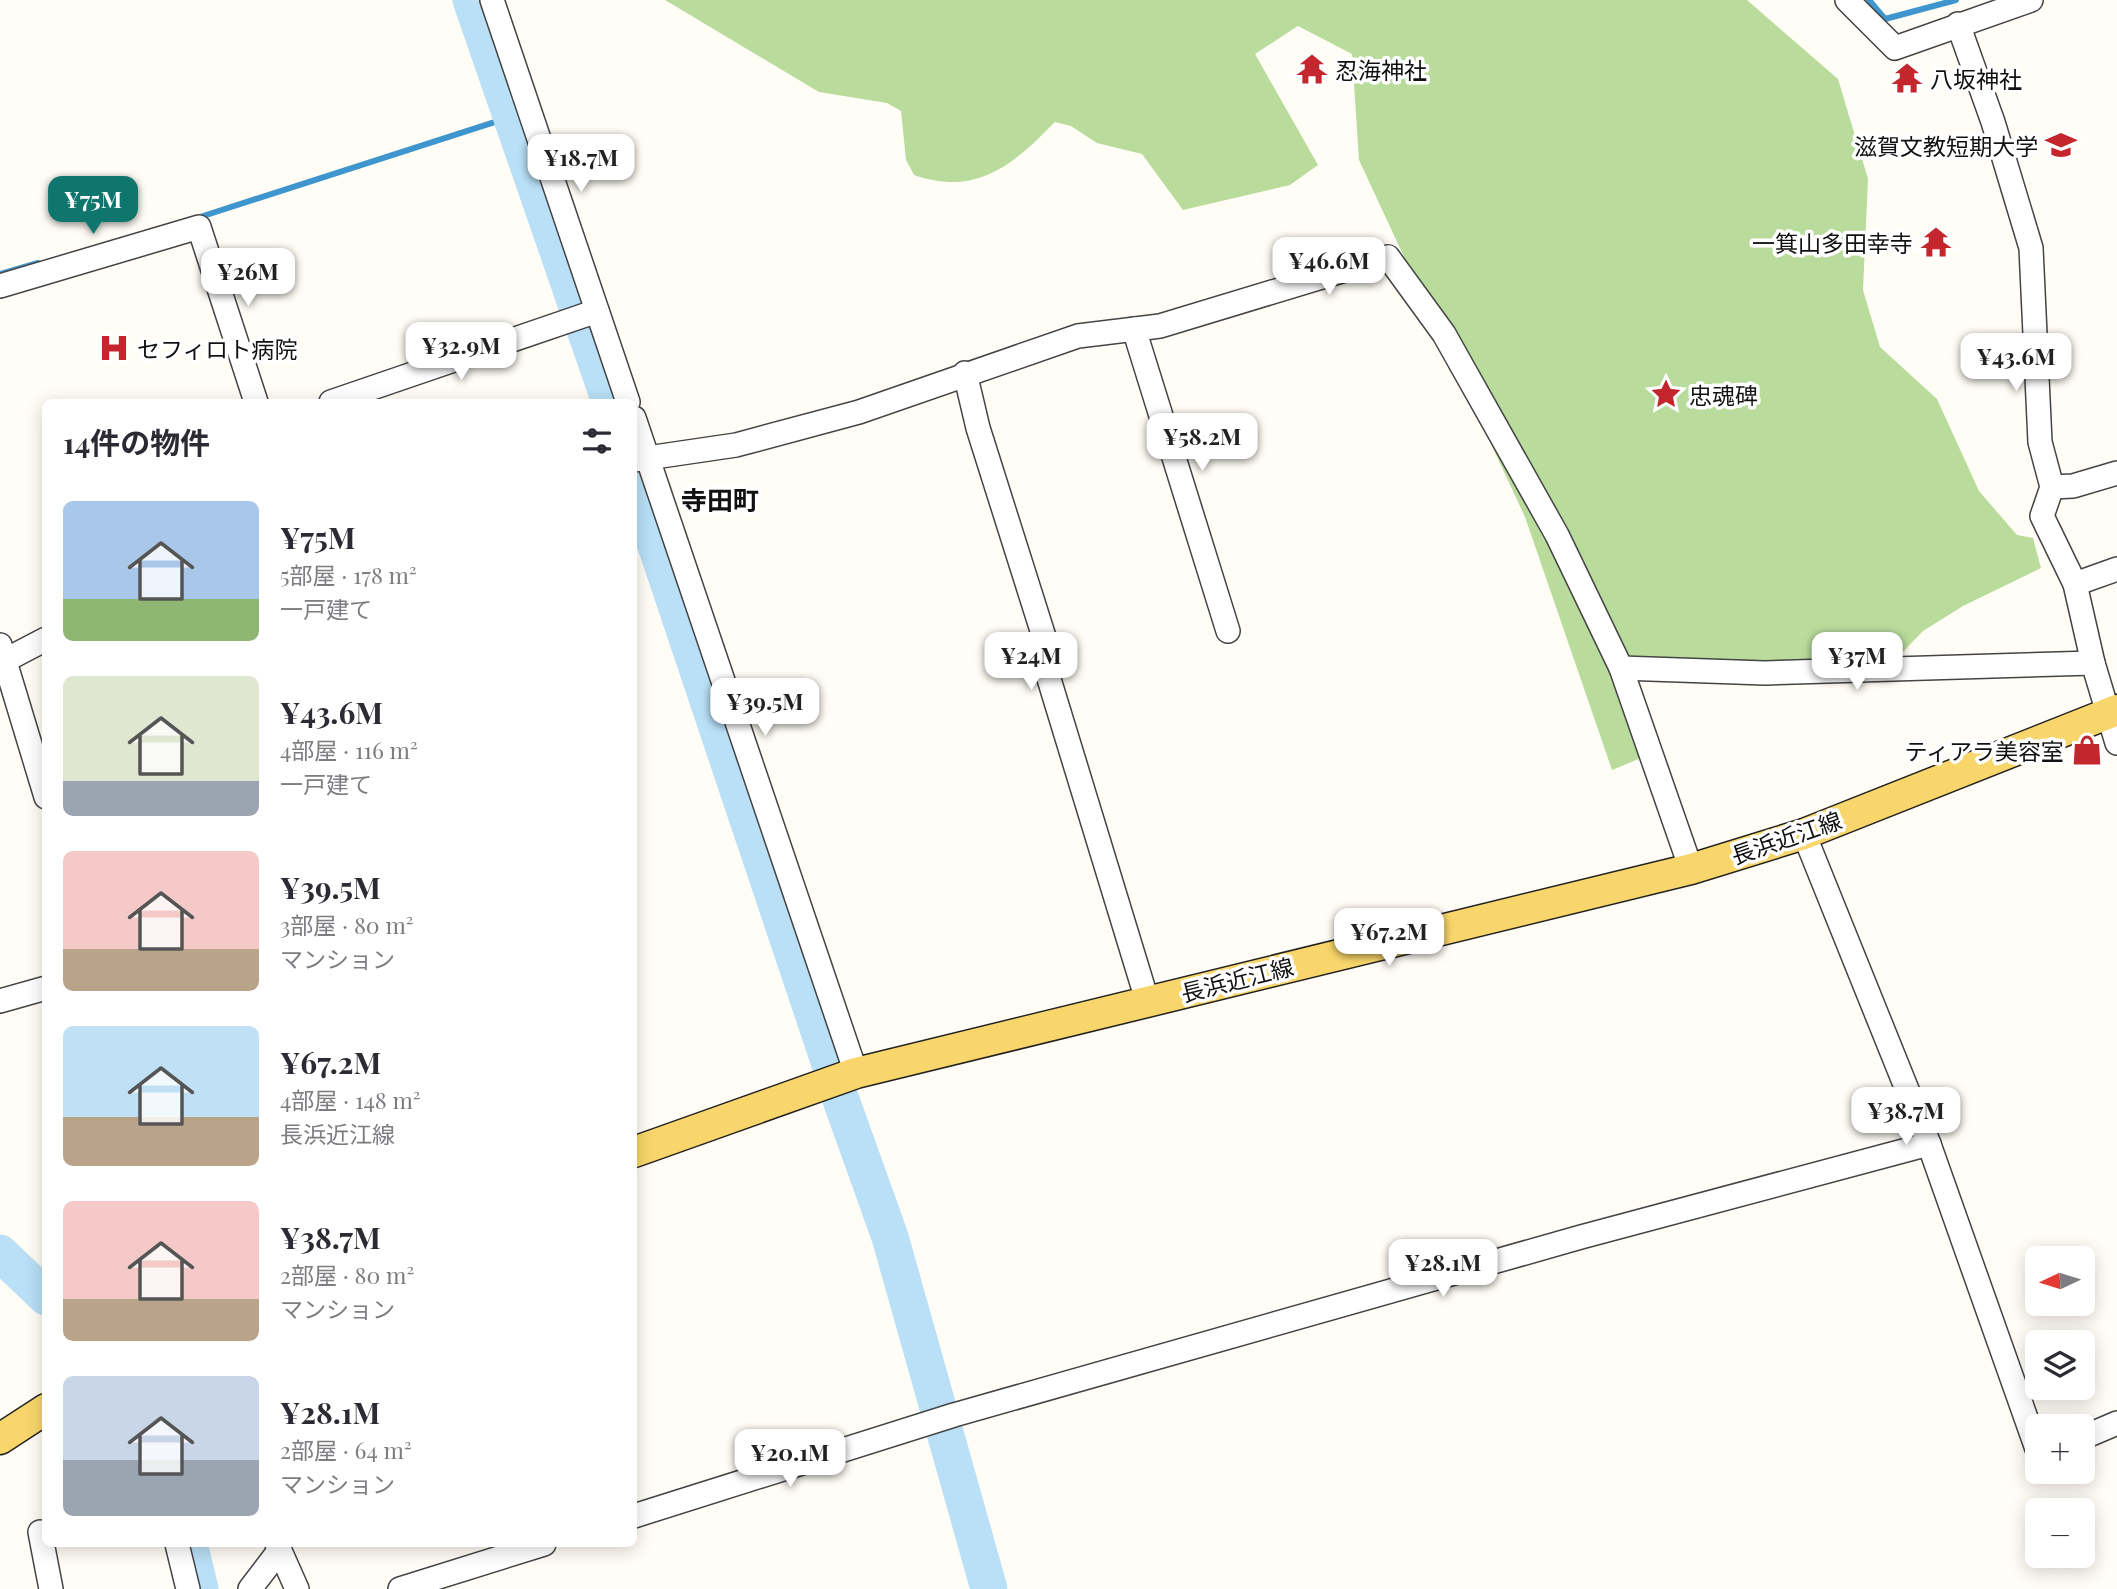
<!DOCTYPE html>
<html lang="ja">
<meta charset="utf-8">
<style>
:root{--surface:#fff;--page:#f2f2f3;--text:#2b2b33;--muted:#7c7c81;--accent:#0f766e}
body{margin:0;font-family:"Playfair Display","Noto Sans JP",serif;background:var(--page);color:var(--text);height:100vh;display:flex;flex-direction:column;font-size:26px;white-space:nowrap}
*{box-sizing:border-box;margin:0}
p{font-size:23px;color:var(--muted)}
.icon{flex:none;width:38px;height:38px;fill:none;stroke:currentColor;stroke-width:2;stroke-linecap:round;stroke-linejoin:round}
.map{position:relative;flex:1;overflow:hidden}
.drawer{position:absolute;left:42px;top:399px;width:595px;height:1148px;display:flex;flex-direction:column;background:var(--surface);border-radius:10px;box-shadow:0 4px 18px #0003}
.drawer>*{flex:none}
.needle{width:46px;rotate:266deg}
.buttons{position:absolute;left:2025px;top:1246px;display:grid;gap:14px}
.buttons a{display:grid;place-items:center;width:70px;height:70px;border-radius:10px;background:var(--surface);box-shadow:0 4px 18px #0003;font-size:35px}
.price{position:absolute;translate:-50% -60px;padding:0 16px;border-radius:14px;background:#fff;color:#222;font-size:23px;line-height:46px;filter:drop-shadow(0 2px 4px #0008)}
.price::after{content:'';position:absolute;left:50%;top:42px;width:21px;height:16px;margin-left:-10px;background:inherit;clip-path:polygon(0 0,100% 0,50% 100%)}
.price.current{background:var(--accent);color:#fff}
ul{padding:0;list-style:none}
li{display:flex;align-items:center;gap:21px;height:175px;padding:0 21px}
li span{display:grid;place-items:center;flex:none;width:196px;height:140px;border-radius:10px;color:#555}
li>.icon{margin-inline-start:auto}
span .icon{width:84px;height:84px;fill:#fffc;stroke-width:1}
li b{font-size:30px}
h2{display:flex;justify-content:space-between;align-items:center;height:84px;padding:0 21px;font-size:30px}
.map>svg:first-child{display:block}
</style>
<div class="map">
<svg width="2117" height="1589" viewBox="0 0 2117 1589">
<rect width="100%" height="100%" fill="#fffdf5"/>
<!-- forest -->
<path fill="#b9dc9c" d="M 665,0 L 1747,0 L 1838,79 L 1868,179 L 1863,290 L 1880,347 L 1937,399 L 1979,491 L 2017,535 L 2033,538 L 2041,568 L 1963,606 L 1923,631 L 1897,658 L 1823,666 L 1608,661 L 1641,758 L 1612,770 L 1525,517 L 1359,160 L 1352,54 L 1298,26 L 1255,54 L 1318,165 L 1290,185 L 1183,210 L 1142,154 L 1097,143 L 1071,126 L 1055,122 C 1014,164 977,197 914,175 L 906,160 L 901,111 L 887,103 L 819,92 Z"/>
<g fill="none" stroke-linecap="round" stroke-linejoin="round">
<!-- stream -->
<g stroke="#3f96cf" stroke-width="6">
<polyline points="1869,0 1885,19 1956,0"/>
<polyline points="197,218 510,117"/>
<polyline points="0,274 38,263"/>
</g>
<!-- river -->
<g stroke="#b9e0f7" stroke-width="37">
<polyline points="471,0 610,402"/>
<polyline points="634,480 830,1064"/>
<polyline points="841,1100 890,1237 989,1589"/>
<polyline points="0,1253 46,1297"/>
<polyline points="189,1544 200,1589"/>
</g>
<!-- minor casing -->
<g stroke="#444" stroke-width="26">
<g id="minor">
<polyline points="492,0 628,402"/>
<polyline points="1847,0 1895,48 2031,0"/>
<polyline points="1958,24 1993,122 2031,248 2040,442 2052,487 2042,516 2075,584 2093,663 2117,743"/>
<polyline points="0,286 199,227 256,402"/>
<polyline points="1134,329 1228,631"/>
<polyline points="965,373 978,428 1051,659 1049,679 1147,1000"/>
<polyline points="331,402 597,311"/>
<polyline points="634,418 856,1073"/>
<polyline points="634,460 736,445 859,412 1078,336 1160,326 1388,257 1444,334 1557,535 1621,668 1691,869"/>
<polyline points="2052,487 2073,486 2117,473"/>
<polyline points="2075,584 2117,569"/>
<polyline points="0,645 46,797"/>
<polyline points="0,663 46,639"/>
<polyline points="1621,668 1765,673 2093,663"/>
<polyline points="1804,834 1929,1144 2037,1449"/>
<polyline points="0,1001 46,988"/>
<polyline points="2082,1438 2117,1423"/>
<polyline points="634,1516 954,1415 1581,1237 1929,1144"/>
<polyline points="40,1532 51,1589"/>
<polyline points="177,1544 188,1589"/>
<polyline points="277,1544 297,1589"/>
<polyline points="250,1589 279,1551"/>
<polyline points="400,1589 544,1544"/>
</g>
</g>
<!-- major casing -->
<g stroke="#222" stroke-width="33">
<g id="major">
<polyline points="634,1152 856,1073 1691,869 1804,834 2117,710"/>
<polyline points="0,1439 46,1409"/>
</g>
</g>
<!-- minor -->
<use href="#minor" stroke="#fff" stroke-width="23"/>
<!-- major -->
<use href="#major" stroke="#f9d66b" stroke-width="30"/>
</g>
<!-- icons -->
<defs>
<g id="temple-bare" transform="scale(2.415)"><path d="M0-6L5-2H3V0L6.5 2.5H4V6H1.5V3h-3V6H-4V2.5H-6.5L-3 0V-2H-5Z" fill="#c4262e" stroke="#fff" stroke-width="2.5" paint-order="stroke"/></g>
<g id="university-bare" transform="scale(2.415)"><path d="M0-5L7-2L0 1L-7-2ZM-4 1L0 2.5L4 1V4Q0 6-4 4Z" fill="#c4262e" stroke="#fff" stroke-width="2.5" paint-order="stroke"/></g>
<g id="hospital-bare" transform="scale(2.415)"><path d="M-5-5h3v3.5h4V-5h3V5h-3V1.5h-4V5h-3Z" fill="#c4262e" stroke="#fff" stroke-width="2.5" paint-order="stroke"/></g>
<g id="sight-bare" transform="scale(2.415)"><path d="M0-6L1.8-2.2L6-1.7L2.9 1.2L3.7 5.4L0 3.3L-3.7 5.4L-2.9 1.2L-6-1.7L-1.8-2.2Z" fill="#c4262e" stroke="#fff" stroke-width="2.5" paint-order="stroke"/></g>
<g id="shop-bare" transform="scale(2.415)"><path d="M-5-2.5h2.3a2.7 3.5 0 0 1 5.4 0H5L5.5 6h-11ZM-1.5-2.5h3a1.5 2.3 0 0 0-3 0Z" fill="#c4262e" stroke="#fff" stroke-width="2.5" paint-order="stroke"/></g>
</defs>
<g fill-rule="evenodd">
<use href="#temple-bare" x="1312" y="69"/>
<use href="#temple-bare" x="1907" y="78"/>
<use href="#university-bare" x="2061" y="145"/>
<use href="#temple-bare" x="1936" y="242"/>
<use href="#hospital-bare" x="114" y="348"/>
<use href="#sight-bare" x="1666" y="394"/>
<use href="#shop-bare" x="2087" y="750"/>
</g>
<g text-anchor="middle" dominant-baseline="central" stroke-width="7" stroke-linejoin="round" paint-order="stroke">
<!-- poi labels -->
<g font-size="23" fill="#111" stroke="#fff" text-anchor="start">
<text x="1335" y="69">忍海神社</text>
<text x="1930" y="78">八坂神社</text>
<text x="2038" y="145" text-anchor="end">滋賀文教短期大学</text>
<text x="1913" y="242" text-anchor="end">一箕山多田幸寺</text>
<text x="137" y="348">セフィロト病院</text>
<text x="1689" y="394">忠魂碑</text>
<text x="2064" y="750" text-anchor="end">ティアラ美容室</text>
</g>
<!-- street labels -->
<g font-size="23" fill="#111" stroke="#fff">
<text transform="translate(1786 837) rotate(-19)">長浜近江線</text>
<text transform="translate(1237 979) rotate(-14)">長浜近江線</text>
</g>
<!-- quarter labels -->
<g font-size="26" font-weight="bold" fill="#111" stroke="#fff">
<text x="720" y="499">寺田町</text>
</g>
</g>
</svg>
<div class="buttons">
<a><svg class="needle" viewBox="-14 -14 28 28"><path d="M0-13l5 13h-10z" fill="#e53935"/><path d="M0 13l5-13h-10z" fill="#7c7c81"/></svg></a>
<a><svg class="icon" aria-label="layers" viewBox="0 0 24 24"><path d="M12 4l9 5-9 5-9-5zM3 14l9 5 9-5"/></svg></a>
<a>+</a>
<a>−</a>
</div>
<b class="price" style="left:581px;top:194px">¥18.7M</b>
<b class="price current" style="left:93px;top:236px">¥75M</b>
<b class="price" style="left:1329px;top:297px">¥46.6M</b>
<b class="price" style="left:248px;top:308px">¥26M</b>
<b class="price" style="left:461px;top:382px">¥32.9M</b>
<b class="price" style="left:2016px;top:393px">¥43.6M</b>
<b class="price" style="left:1202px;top:473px">¥58.2M</b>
<b class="price" style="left:1031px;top:692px">¥24M</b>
<b class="price" style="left:1857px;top:692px">¥37M</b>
<b class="price" style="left:765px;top:738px">¥39.5M</b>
<b class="price" style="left:1389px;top:968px">¥67.2M</b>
<b class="price" style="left:1906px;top:1147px">¥38.7M</b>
<b class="price" style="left:1443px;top:1299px">¥28.1M</b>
<b class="price" style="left:790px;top:1489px">¥20.1M</b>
<section class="drawer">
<h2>14件の物件<svg class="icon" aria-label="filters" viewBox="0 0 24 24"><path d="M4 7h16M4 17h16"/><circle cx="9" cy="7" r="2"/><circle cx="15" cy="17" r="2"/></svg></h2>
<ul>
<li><span style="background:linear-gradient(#a9c7e8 70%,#8fb573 0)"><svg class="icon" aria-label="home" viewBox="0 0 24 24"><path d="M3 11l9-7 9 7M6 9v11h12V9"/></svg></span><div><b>¥75M</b><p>5部屋 · 178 m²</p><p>一戸建て</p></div></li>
<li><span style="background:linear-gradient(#dfe7d0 75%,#9aa5b1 0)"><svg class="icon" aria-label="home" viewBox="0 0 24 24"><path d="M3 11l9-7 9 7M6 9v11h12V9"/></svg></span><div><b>¥43.6M</b><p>4部屋 · 116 m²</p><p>一戸建て</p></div></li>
<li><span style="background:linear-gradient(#f6c9c9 70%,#b9a48a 0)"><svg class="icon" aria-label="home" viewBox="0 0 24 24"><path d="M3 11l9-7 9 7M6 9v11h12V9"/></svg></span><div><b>¥39.5M</b><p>3部屋 · 80 m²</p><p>マンション</p></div></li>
<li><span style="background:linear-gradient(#bfe0f5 65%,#b9a48a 0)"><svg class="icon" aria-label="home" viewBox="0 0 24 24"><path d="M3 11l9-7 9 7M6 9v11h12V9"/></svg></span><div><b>¥67.2M</b><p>4部屋 · 148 m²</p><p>長浜近江線</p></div></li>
<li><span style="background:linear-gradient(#f6c9c9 70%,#b9a48a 0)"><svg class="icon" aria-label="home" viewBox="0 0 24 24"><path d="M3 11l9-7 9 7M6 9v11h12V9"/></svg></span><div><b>¥38.7M</b><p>2部屋 · 80 m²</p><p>マンション</p></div></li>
<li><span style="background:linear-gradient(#c9d6e8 60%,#9aa5b1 0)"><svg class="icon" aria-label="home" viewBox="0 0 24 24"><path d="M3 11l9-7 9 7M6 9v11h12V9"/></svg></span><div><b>¥28.1M</b><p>2部屋 · 64 m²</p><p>マンション</p></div></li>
</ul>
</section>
</div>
